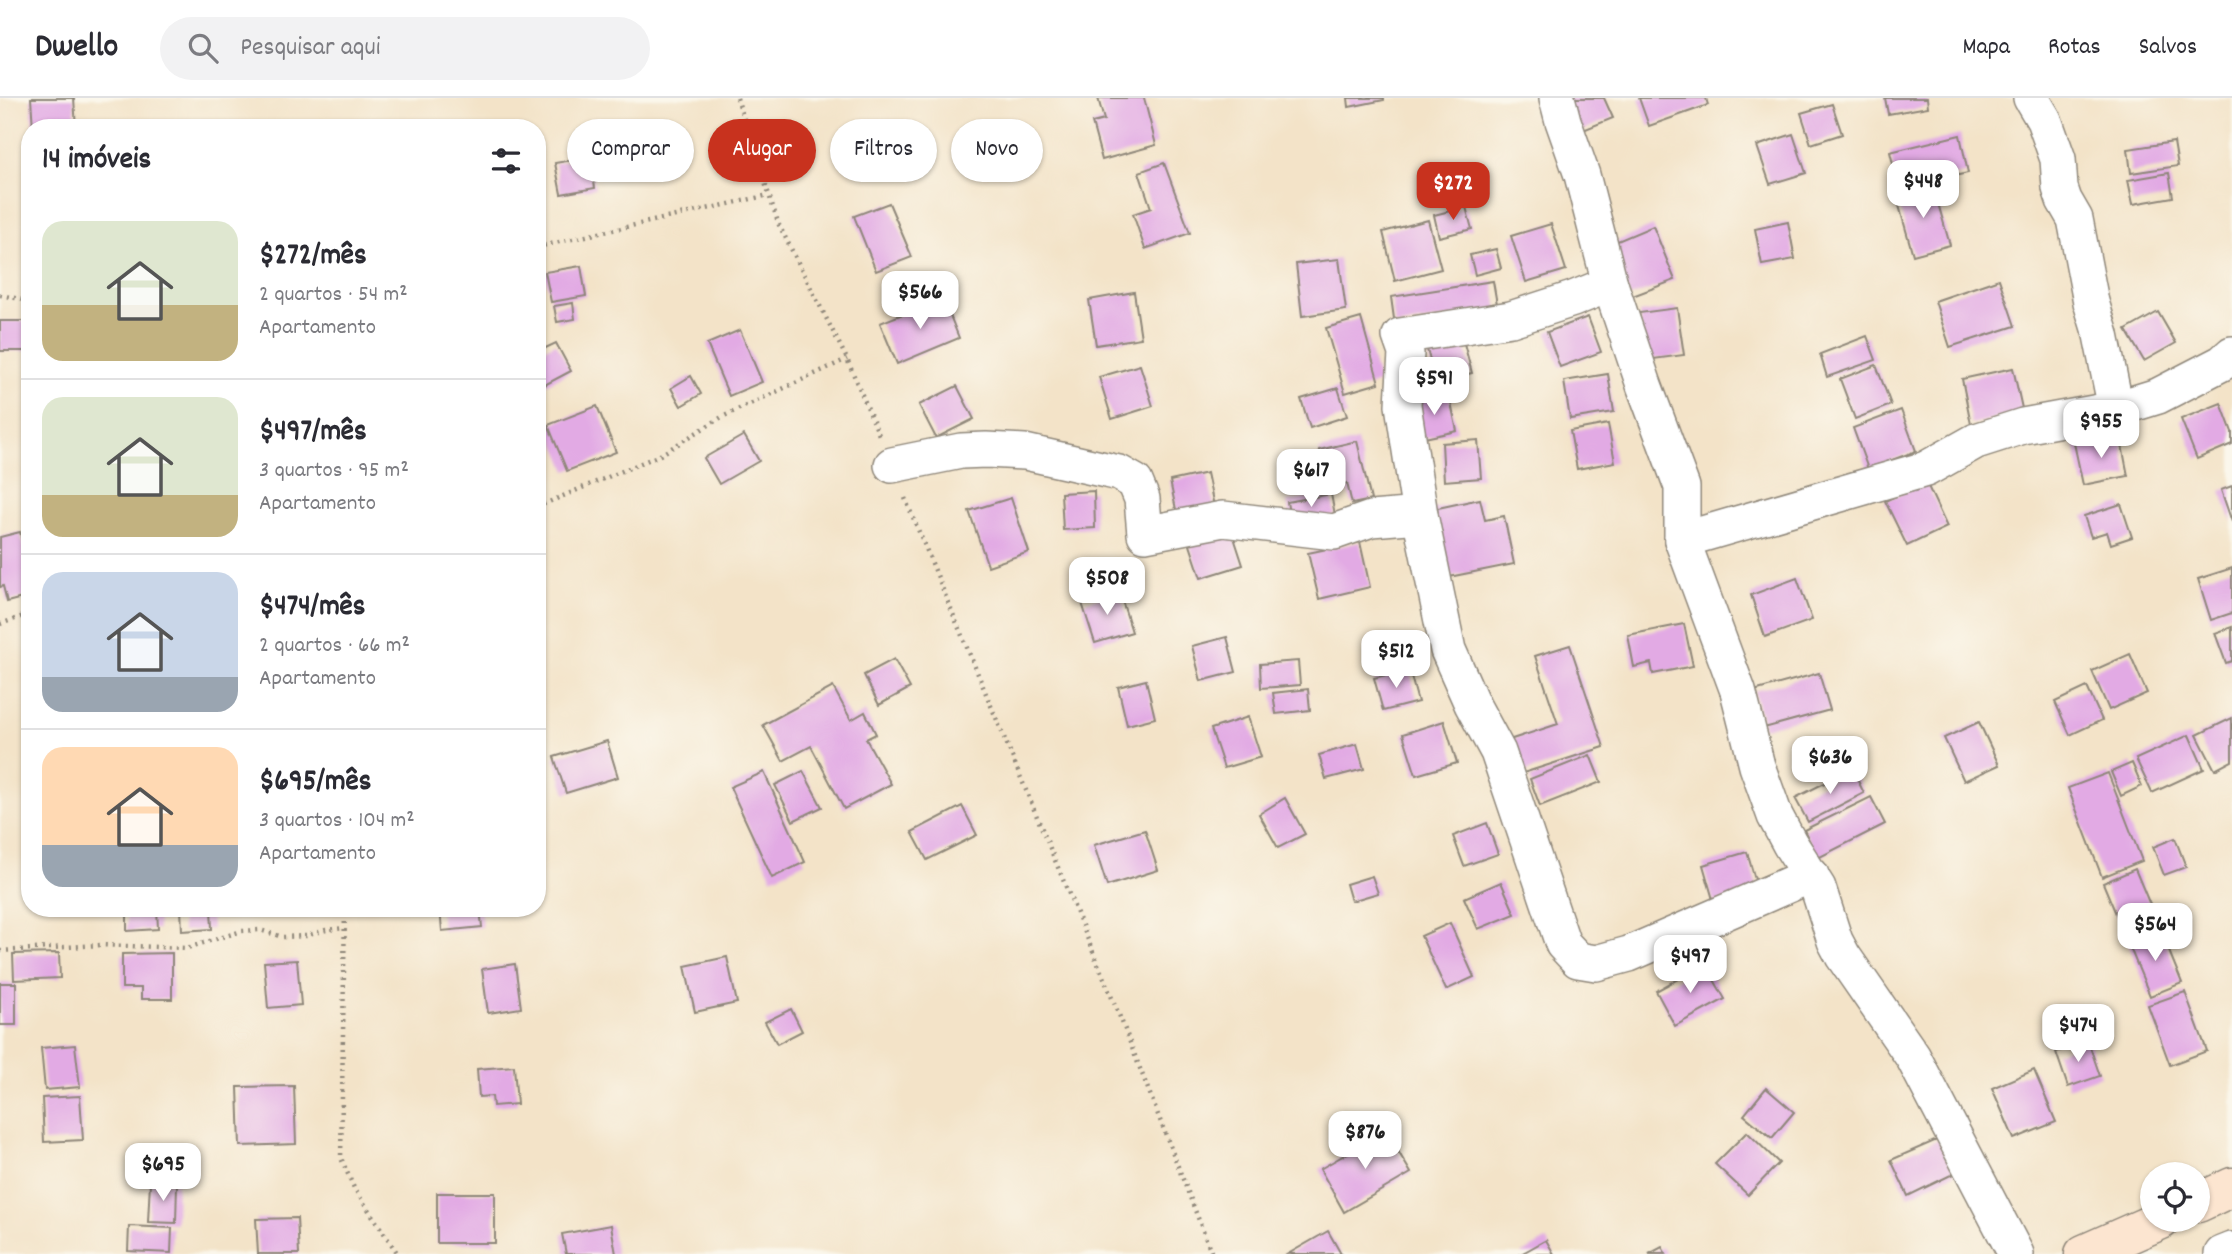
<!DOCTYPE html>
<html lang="pt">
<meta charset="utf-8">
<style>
:root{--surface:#fff;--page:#f2f2f3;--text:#2b2b33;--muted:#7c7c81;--line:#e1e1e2;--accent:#c8321e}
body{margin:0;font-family:Dekko,sans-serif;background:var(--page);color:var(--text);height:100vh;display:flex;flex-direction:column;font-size:26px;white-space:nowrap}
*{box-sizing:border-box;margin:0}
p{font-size:23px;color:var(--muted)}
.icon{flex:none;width:38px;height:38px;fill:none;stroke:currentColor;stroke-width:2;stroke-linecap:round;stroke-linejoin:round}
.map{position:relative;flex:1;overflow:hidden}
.details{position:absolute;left:21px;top:21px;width:525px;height:798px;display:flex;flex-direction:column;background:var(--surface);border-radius:28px;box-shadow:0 2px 5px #0004}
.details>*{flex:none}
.guide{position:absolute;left:567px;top:21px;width:665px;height:63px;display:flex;gap:14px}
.controls{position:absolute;left:2140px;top:1064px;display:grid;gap:14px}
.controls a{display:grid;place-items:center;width:70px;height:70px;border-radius:50%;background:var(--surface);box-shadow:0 2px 5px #0004;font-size:35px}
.price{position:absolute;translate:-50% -60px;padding:0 16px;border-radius:14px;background:#fff;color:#222;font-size:23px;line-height:46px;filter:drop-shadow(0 2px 4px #0008)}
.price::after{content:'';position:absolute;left:50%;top:42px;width:21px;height:16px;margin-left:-10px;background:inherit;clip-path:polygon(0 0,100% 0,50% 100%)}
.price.current{background:var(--accent);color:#fff}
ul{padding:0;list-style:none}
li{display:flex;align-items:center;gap:21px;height:175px;padding:0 21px}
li+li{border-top:2px solid var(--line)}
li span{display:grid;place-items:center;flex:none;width:196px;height:140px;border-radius:21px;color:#555}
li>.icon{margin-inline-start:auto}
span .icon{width:84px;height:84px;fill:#fffc;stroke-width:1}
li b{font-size:30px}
h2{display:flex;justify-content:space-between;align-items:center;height:84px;padding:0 21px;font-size:30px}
.pill{padding:0 24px;border-radius:32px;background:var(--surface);box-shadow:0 2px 5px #0004;font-size:24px;line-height:63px}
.pill.current{background:var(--accent);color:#fff}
header{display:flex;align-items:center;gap:42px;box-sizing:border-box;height:98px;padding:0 35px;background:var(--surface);border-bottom:2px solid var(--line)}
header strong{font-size:33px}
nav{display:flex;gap:38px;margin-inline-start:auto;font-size:24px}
.search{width:490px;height:63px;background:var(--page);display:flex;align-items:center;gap:18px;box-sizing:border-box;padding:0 24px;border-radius:38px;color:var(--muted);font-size:26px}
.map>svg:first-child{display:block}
</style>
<header>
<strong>Dwello</strong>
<div class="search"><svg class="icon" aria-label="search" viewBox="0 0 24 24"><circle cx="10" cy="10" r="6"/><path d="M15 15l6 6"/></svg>Pesquisar aqui</div>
<nav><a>Mapa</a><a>Rotas</a><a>Salvos</a></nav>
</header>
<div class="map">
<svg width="2232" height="1156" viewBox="0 0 2232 1156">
<rect width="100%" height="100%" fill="#fbf7ec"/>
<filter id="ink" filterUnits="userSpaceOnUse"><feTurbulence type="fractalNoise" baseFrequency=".0143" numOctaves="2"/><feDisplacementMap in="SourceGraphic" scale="14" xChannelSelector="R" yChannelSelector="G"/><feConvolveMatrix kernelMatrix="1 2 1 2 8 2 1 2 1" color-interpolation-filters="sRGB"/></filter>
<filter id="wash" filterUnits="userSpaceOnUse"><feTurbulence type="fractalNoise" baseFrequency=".00686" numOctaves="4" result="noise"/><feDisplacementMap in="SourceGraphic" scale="28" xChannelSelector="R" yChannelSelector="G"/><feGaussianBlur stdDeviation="1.57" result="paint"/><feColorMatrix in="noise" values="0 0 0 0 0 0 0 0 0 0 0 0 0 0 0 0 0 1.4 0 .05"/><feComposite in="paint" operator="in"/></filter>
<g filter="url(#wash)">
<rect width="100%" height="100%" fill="#f3e3c8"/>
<g id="blocks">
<!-- building -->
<g fill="#e2aae4">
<polygon points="31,0 74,0 76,30 33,30"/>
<polygon points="1098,0 1144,0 1156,47 1102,62 1092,25 1104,22"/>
<polygon points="1348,0 1384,0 1384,2 1349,9"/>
<polygon points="1566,0 1604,0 1613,20 1576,35"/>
<polygon points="1639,0 1706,0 1708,7 1649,28"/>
<polygon points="1885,0 1927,0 1928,9 1888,16"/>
<polygon points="1832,6 1842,36 1811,46 1801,15"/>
<polygon points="1793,36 1806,75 1770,86 1757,48"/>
<polygon points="1960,37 1968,75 1899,90 1890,54"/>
<polygon points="2174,44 2178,68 2131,75 2128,51"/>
<polygon points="590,59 595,90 561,96 555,65"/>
<polygon points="1164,65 1190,135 1145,151 1133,116 1151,110 1139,74"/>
<polygon points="2169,75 2173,99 2133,106 2128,82"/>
<polygon points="1933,88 1950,147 1913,157 1896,97"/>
<polygon points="889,105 912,159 876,173 854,118"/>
<polygon points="1466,109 1472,131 1439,139 1434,117"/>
<polygon points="1428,122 1441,171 1395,183 1383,134"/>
<polygon points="1788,124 1795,161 1762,167 1755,131"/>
<polygon points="1551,126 1566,172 1526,184 1511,138"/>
<polygon points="1653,128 1675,182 1630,199 1608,147"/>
<polygon points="1496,151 1501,170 1475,177 1470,157"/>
<polygon points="1339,161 1346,212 1302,218 1296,166"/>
<polygon points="581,168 586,198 551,204 545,174"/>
<polygon points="1999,181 2015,228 1950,249 1935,203"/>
<polygon points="1493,183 1498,212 1395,228 1391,199"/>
<polygon points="1134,194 1141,240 1096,247 1089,202"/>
<polygon points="943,200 959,240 897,266 880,225"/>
<polygon points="573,205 575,221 557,224 554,208"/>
<polygon points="1677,210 1684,257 1646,262 1639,215"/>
<polygon points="2158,214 2176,245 2144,263 2126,232"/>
<polygon points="1588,219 1601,254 1560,269 1547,234"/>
<polygon points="1361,220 1379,285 1345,295 1326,230"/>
<rect x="0" y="223" width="30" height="30"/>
<polygon points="740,232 762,284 729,298 707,246"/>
<polygon points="1462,238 1472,275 1436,284 1426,248"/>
<polygon points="1867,238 1876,262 1827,279 1820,256"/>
<polygon points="556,245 571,273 537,291 537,254"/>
<polygon points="1140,267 1153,308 1112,321 1099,279"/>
<polygon points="1876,267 1891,307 1855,321 1840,281"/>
<polygon points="2013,270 2023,315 1971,326 1962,281"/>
<polygon points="1608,276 1614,314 1570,321 1564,283"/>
<polygon points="691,278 701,296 681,308 671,290"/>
<polygon points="957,288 974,321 936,340 919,307"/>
<polygon points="1338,290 1347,318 1310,330 1301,301"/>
<polygon points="1449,296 1457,333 1420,341 1412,304"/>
<polygon points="2221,305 2232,334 2232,346 2197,361 2181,321"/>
<polygon points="597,308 616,354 567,373 548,327"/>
<polygon points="1901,312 1916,353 1868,371 1853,330"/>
<polygon points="1608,326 1615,364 1577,371 1570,333"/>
<polygon points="744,337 759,363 719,386 704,360"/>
<polygon points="2120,337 2128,378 2083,387 2074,345"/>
<polygon points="1478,342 1481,380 1444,383 1442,345"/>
<polygon points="1357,343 1371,402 1352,406 1347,385 1328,389 1319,352"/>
<polygon points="1207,375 1215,413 1178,421 1170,383"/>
<polygon points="1926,384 1947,429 1907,448 1885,403"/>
<polygon points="2232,388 2232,424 2221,392"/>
<polygon points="1094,393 1095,430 1063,432 1061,395"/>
<polygon points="1331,396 1335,417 1291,426 1287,404"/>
<polygon points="1011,400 1029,454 988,468 969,413"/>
<polygon points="1480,401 1485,422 1504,418 1514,466 1439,481 1424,413"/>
<polygon points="2121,406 2132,439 2111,446 2107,434 2091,439 2084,418"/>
<polygon points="1230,427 1243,467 1201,480 1188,441"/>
<polygon points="20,434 30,470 30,498 7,504 3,488 0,489 0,439"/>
<polygon points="1360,444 1370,489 1319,501 1308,455"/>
<polygon points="2232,470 2232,515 2211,522 2198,481"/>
<polygon points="1797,480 1812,522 1765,539 1751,497"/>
<polygon points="1119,493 1132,534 1095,545 1082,505"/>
<polygon points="1684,526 1693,568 1653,576 1651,565 1634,569 1628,537"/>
<polygon points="2232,529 2232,563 2226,565 2215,535"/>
<polygon points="1227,539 1236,574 1201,583 1192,548"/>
<polygon points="1570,547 1604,649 1514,678 1503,644 1558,626 1535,558"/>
<polygon points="2130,556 2147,595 2109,612 2092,573"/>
<polygon points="894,561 910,590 879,607 864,577"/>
<polygon points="1298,563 1300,587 1261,590 1260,566"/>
<polygon points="1409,571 1418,604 1383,613 1374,580"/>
<polygon points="1819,575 1830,612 1764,630 1754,593"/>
<polygon points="1146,582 1155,620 1127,627 1118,589"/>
<polygon points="833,589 851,622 865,614 876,636 866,641 891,686 844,711 811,648 783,663 763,627"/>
<polygon points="2087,589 2102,622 2070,637 2055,604"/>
<polygon points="1308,591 1310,612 1276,616 1273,595"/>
<polygon points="1248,619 1261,659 1224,670 1211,631"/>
<polygon points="2232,620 2232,663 2215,672 2197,637"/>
<polygon points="1444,623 1457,665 1416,677 1403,636"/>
<polygon points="1979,624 1999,667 1964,683 1944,640"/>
<polygon points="2189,637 2204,671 2152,695 2136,661"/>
<polygon points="607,643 618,679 566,695 554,659"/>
<polygon points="1357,646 1364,671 1326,681 1319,657"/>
<polygon points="1590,657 1601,684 1540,708 1530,681"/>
<polygon points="2132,665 2142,688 2121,698 2111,674"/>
<polygon points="1852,671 1864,695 1808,724 1795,700"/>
<polygon points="803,673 822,709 793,723 775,687"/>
<polygon points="764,674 805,764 772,780 730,689"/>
<polygon points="2108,675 2142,763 2102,779 2068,690"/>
<polygon points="1871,699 1885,726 1818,760 1804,732"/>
<polygon points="1285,700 1305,736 1278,750 1259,716"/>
<polygon points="962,708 977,737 927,762 912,734"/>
<polygon points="1487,725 1498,756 1464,768 1453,738"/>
<polygon points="1145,732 1158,772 1107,788 1094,747"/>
<polygon points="2175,740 2186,769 2164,777 2153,749"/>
<polygon points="1747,754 1758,792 1714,805 1703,767"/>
<polygon points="2135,771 2158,826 2126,840 2103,785"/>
<polygon points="1372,778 1378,795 1351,803 1346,786"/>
<polygon points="1501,784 1515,816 1478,831 1464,800"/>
<polygon points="127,810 157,810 158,831 127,833"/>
<polygon points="181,810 211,810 212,831 182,833"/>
<polygon points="440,810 480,810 482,829 442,833"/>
<polygon points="1450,825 1474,879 1446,892 1421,838"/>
<polygon points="2160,831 2182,885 2150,898 2128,845"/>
<polygon points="59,855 60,880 14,882 13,856"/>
<polygon points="172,855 172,901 141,901 141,890 122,890 122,856"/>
<polygon points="727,859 737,905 695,914 685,868"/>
<polygon points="297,862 301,907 268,910 264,864"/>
<polygon points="515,866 521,910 488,915 482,871"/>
<polygon points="1705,866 1725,901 1675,928 1656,893"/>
<rect x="0" y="885" width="16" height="42"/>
<polygon points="2185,894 2207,953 2170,967 2148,907"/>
<polygon points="791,911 802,933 777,946 765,924"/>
<polygon points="2088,943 2100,978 2068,989 2056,954"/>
<polygon points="75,947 80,989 45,992 41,950"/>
<polygon points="514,968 517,1006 493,1008 492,998 479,999 477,971"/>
<polygon points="2034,972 2056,1024 2014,1041 1992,990"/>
<polygon points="294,988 296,1046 240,1048 238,989"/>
<polygon points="1766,990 1794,1014 1772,1040 1744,1017"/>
<polygon points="80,998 83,1042 44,1044 42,1000"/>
<polygon points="1386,1033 1411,1075 1344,1114 1320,1071"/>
<polygon points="1747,1034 1779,1065 1748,1097 1715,1066"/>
<polygon points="1939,1041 1955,1075 1908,1098 1891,1062"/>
<polygon points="150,1084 177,1085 176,1125 148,1124"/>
<rect x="437" y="1095" width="58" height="50"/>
<polygon points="297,1120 299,1156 258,1156 256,1121"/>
<polygon points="611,1127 616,1156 566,1156 562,1136"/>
<polygon points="129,1128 172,1130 171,1155 128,1153"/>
<polygon points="1328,1133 1341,1156 1288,1156"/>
<polygon points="1546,1142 1554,1156 1521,1156"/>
<polygon points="1662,1149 1666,1156 1649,1156"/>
</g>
</g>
</g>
<g filter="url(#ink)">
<use href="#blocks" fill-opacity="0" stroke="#8f877a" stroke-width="2"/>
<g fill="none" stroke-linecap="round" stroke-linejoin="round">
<!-- minor casing -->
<g stroke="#8f877a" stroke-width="38">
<g id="minor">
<polyline points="1557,0 1563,23 1582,77 1610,186 1644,287 1682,389 1682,442 1738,593 1757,668 1775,718 1790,746 1818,790 1835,843 1843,858 1913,959 2016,1156"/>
<polyline points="2031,0 2044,22 2058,61 2060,90 2064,102 2075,121 2091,204 2101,237 2116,311"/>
<polyline points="1610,186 1573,201 1511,221 1400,238 1406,255 1403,307 1420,417 1448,552 1472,606 1498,654 1563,846 1578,862 1596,865 1629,856 1811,777"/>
<polyline points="892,367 961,353 986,352 1025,354 1119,375 1135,384 1142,401 1145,436 1223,421 1334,434 1371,421 1420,417"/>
<polyline points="1682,442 1926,371 1976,343 2023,328 2116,311 2158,298 2222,265 2232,256"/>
<polyline points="2222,1156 2232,1152"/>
</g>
</g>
<!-- secondary casing -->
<g stroke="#8f877a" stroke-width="41">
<g id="secondary">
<polyline points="2198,1105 2232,1089"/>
<polyline points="2084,1156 2161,1122"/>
</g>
</g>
<!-- path -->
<g stroke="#8f877a" stroke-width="4.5" stroke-dasharray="2 5" stroke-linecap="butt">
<polyline points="737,0 779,127 847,261 879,337"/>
<polyline points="537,149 769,97"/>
<polyline points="0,197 30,203"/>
<polyline points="905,400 1122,924 1212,1156"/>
<polyline points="537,409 660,357 722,319 847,261"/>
<polyline points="0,526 30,516"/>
<polyline points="345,810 341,1060 354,1090 398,1156"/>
<polyline points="0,853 100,847 187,850 242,833 260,832 283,839 306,838 326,832 344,830"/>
</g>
<!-- minor -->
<use href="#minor" stroke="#fff" stroke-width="35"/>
<!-- secondary -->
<use href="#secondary" stroke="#fce5d0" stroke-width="38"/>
</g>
</g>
</svg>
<div class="controls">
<a><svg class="icon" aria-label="locate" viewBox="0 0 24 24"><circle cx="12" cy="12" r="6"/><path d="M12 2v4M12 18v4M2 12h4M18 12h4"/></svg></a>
</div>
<b class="price" style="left:1923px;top:122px">$448</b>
<b class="price current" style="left:1453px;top:124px">$272</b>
<b class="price" style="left:920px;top:233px">$566</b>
<b class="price" style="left:1434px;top:319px">$591</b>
<b class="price" style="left:2101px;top:362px">$955</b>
<b class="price" style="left:1311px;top:411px">$617</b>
<b class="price" style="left:1107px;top:519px">$508</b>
<b class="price" style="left:1396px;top:592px">$512</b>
<b class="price" style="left:1830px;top:698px">$636</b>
<b class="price" style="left:2155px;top:865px">$564</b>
<b class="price" style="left:1690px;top:897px">$497</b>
<b class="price" style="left:2078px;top:966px">$474</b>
<b class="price" style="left:1365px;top:1073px">$876</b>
<b class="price" style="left:163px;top:1105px">$695</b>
<div class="guide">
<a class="pill">Comprar</a>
<a class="pill current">Alugar</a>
<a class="pill">Filtros</a>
<a class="pill">Novo</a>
</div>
<section class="details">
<h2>14 imóveis<svg class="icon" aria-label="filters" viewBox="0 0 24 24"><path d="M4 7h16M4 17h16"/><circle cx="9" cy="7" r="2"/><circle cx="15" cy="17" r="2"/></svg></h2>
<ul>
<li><span style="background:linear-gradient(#dfe7d0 60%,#c2b280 0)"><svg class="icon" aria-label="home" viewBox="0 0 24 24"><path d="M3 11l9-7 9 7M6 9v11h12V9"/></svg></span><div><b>$272/mês</b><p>2 quartos · 54 m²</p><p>Apartamento</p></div></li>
<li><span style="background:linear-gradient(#dfe7d0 70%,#c2b280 0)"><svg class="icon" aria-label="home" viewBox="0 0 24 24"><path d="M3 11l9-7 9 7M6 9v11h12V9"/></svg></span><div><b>$497/mês</b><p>3 quartos · 95 m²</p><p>Apartamento</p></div></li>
<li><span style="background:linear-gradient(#c9d6e8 75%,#9aa5b1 0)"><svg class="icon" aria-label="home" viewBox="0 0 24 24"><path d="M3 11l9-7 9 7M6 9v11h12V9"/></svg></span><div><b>$474/mês</b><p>2 quartos · 66 m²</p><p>Apartamento</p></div></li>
<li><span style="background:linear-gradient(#ffd9b3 70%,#9aa5b1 0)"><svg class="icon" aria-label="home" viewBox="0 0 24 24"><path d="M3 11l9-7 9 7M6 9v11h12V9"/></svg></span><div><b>$695/mês</b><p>3 quartos · 104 m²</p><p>Apartamento</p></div></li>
</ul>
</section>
</div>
